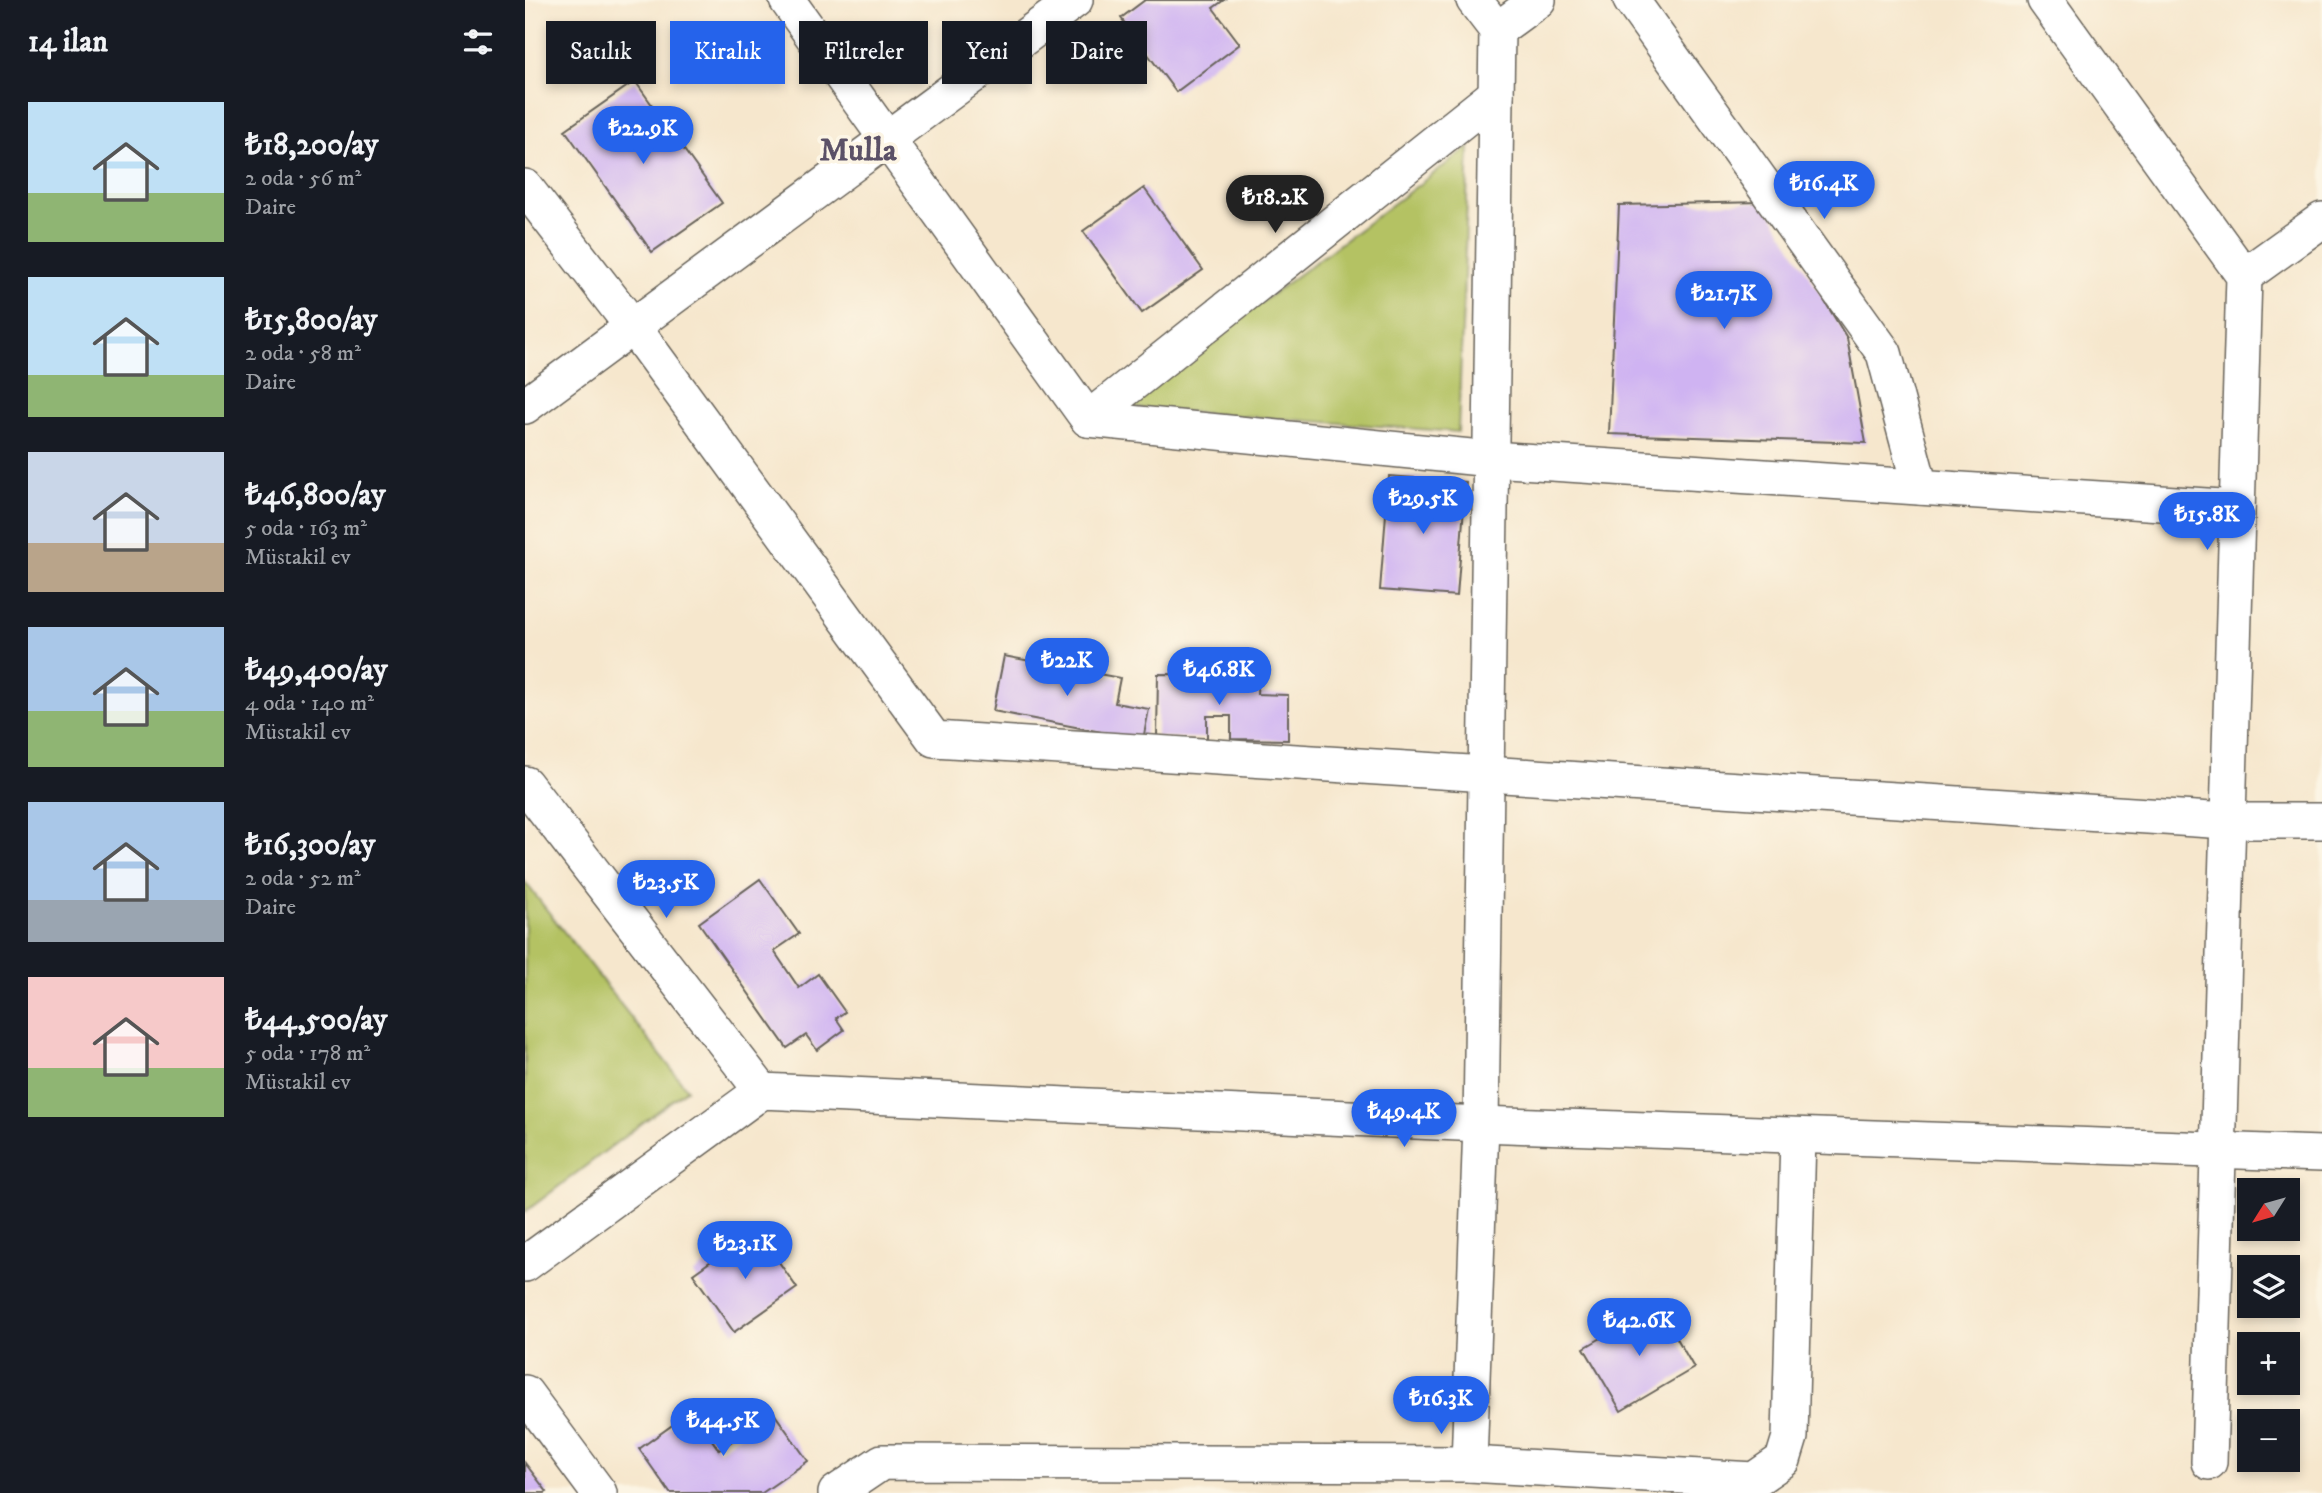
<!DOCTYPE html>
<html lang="tr">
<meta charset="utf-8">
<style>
:root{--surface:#171b24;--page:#242831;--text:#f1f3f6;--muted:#9ea1a6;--accent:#2563eb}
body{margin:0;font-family:"IM FELL DW Pica",serif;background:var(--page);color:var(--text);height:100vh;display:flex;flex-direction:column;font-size:26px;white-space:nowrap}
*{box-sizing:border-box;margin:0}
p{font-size:23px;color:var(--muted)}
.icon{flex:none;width:38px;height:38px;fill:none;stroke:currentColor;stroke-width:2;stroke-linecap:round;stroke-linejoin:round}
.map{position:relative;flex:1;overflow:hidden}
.side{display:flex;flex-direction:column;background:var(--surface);width:525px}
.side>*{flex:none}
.guide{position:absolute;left:21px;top:21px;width:665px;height:63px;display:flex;gap:14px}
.needle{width:46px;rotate:233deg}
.buttons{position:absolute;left:1712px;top:1178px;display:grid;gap:14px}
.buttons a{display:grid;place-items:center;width:63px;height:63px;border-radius:0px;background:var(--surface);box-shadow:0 4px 10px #0003;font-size:35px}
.price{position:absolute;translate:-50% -60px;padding:0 16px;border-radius:24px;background:var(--accent);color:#fff;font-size:23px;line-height:46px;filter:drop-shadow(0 2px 4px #0008)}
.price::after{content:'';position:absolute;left:50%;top:42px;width:21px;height:16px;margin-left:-10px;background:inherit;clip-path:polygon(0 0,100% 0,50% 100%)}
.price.active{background:#222;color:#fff}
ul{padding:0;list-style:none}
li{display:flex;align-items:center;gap:21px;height:175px;padding:0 28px}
li span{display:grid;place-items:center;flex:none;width:196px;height:140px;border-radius:0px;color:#555}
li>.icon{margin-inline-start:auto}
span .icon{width:84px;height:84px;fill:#fffc;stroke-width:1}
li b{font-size:30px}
h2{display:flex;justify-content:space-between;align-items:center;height:84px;padding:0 28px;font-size:30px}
.tag{padding:0 24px;border-radius:0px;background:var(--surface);box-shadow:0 4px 10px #0003;font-size:24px;line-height:63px}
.tag.active{background:var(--accent);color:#fff}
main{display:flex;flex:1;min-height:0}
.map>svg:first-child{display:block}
</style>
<main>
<section class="side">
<h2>14 ilan<svg class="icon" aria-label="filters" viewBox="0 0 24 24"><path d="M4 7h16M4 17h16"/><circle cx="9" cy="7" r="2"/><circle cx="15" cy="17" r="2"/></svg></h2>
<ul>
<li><span style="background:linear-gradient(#bfe0f5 65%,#8fb573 0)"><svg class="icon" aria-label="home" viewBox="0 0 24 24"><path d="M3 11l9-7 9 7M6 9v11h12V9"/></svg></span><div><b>₺18,200/ay</b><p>2 oda · 56 m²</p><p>Daire</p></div></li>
<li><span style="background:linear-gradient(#bfe0f5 70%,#8fb573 0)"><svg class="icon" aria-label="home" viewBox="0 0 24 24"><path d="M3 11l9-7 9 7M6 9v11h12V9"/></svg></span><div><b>₺15,800/ay</b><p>2 oda · 58 m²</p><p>Daire</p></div></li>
<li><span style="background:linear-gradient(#c9d6e8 65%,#b9a48a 0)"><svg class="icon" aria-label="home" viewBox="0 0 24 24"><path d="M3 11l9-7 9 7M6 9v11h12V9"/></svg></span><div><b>₺46,800/ay</b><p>5 oda · 163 m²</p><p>Müstakil ev</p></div></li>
<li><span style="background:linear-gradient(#a9c7e8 60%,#8fb573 0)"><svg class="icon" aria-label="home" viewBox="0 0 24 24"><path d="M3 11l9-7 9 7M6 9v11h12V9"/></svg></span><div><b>₺49,400/ay</b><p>4 oda · 140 m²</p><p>Müstakil ev</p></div></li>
<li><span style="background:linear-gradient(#a9c7e8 70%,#9aa5b1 0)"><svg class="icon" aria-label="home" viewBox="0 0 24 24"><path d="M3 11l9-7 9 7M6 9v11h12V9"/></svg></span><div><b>₺16,300/ay</b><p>2 oda · 52 m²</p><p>Daire</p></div></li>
<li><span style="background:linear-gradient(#f6c9c9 65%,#8fb573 0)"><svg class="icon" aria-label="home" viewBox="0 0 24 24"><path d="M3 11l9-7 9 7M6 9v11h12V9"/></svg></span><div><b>₺44,500/ay</b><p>5 oda · 178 m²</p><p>Müstakil ev</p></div></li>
</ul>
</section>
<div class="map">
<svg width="1797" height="1493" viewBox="0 0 1797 1493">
<rect width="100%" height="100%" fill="#fcf5e5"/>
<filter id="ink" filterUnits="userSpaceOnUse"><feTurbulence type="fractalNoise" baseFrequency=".0143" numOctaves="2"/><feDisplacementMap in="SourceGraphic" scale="14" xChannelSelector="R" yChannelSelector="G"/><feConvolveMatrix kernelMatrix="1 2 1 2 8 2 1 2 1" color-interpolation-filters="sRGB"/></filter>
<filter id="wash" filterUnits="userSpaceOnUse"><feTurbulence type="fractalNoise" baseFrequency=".00686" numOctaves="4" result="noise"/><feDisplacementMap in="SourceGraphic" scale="28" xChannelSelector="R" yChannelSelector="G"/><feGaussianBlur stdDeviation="1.57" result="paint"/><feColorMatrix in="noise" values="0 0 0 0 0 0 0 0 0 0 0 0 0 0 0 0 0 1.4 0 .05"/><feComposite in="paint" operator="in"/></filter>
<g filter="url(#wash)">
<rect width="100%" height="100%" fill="#f6e7cd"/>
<!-- green -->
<g fill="#b4c264" stroke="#686f40" stroke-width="2">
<polygon points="944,147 933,432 597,407"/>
<polygon points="0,882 162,1089 0,1212"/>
</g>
<g id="blocks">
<!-- building -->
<g fill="#cfb3f2">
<polygon points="620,0 699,0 688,8 715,44 651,92 596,18"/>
<polygon points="110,81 197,203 127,252 40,130"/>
<polygon points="619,188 678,270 617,313 558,231"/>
<polygon points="1239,202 1322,338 1341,443 1084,434 1094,205"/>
<polygon points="864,476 941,482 932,596 855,590"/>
<polygon points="479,656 595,678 590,703 624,709 618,740 468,711"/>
<polygon points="633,674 733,675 732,694 763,695 763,740 706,739 706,716 682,716 682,738 632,737"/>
<polygon points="235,879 274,934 249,951 274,988 293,974 320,1012 311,1018 319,1030 292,1050 281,1035 262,1048 174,923"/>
<polygon points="231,1229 272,1288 209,1332 168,1274"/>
<polygon points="1133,1305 1169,1368 1096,1411 1059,1348"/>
<polygon points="167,1411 194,1450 248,1412 283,1461 237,1493 145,1493 114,1449"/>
<polygon points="0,1463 22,1492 20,1493 0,1493"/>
</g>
</g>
</g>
<g filter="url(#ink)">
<use href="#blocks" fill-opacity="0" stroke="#68635a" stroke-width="2"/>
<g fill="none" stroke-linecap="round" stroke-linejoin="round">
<!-- minor casing -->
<g stroke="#68635a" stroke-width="38">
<g id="minor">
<polyline points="262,0 563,419 966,459 1712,508"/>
<polyline points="1106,0 1359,353 1395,487"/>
<polyline points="1520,0 1719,276 1684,1462"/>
<polyline points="972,30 1013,0"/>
<polyline points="0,187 108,327 409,739 1702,821 1797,821"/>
<polyline points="1719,276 1797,220"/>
<polyline points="0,406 550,0"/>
<polyline points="563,419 971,94"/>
<polyline points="0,784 237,1091"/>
<polyline points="0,1264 237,1091 956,1124 1797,1154"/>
<polyline points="0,1393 74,1493"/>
<polyline points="944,1464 956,1124 972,30 949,0"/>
<polyline points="311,1493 357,1462 944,1464 1229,1480 1258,1460 1265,1437 1273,1136"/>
</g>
</g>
<!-- minor -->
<use href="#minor" stroke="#fff" stroke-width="35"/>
</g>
</g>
<g text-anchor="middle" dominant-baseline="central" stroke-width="7" stroke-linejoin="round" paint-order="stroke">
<!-- district labels -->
<g font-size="32" font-weight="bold" fill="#5b5167" stroke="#fcf5e5">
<text x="333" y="151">Mulla</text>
</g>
</g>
</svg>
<div class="buttons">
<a><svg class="needle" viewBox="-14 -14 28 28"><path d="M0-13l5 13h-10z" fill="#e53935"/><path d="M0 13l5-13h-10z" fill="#9ea1a6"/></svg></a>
<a><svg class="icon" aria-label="layers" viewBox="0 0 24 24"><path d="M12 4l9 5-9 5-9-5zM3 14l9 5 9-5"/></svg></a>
<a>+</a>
<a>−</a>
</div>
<b class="price" style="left:118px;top:166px">₺22.9K</b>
<b class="price" style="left:1299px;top:221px">₺16.4K</b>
<b class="price active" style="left:750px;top:235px">₺18.2K</b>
<b class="price" style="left:1199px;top:331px">₺21.7K</b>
<b class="price" style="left:898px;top:536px">₺29.5K</b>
<b class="price" style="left:1682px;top:552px">₺15.8K</b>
<b class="price" style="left:542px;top:698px">₺22K</b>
<b class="price" style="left:694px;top:707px">₺46.8K</b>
<b class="price" style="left:141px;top:920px">₺23.5K</b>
<b class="price" style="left:879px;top:1149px">₺49.4K</b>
<b class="price" style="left:220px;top:1281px">₺23.1K</b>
<b class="price" style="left:1114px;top:1358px">₺42.6K</b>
<b class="price" style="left:916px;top:1436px">₺16.3K</b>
<b class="price" style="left:198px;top:1458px">₺44.5K</b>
<div class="guide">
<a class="tag">Satılık</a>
<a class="tag active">Kiralık</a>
<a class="tag">Filtreler</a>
<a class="tag">Yeni</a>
<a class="tag">Daire</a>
</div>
</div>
</main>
